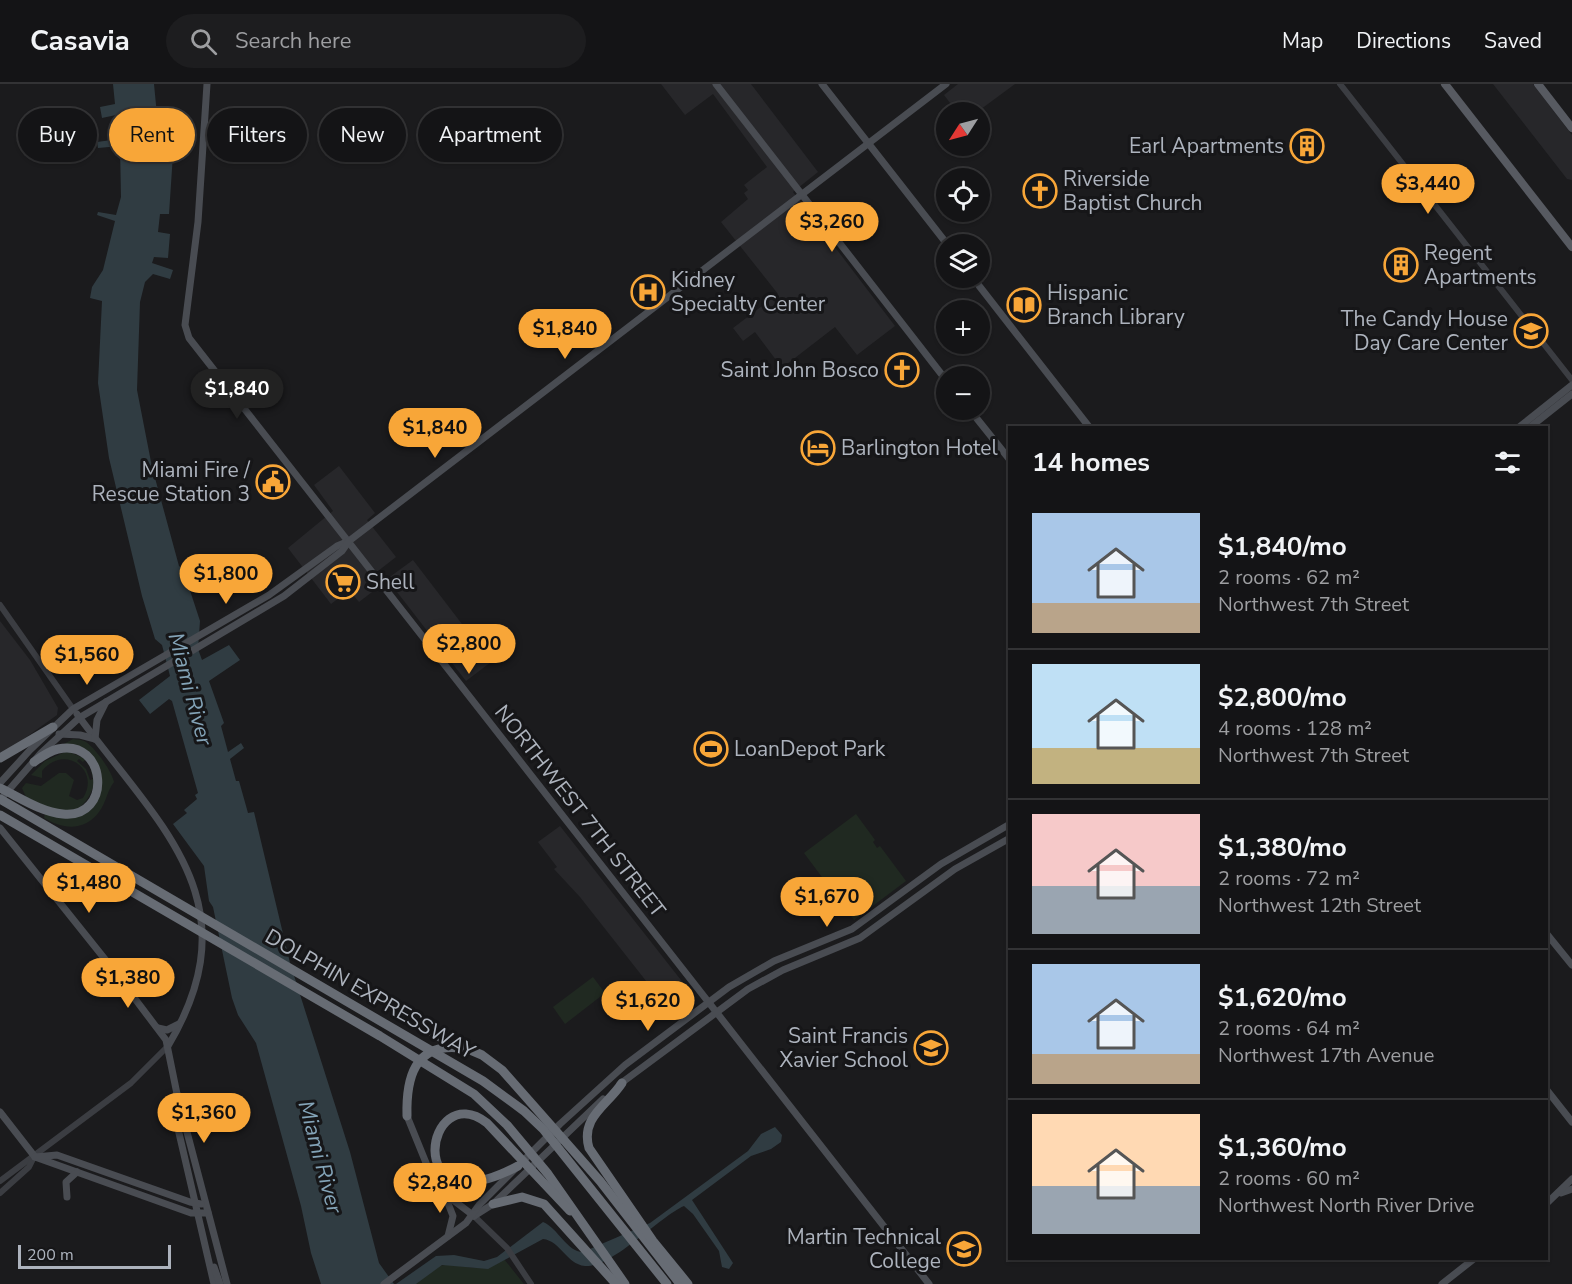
<!DOCTYPE html>
<meta charset="utf-8">
<style>
:root{--surface:#141416;--page:#1d1d1f;--text:#f1f3f6;--muted:#9d9ea1;--line:#333335;--accent:#f8a638}
body{margin:0;font-family:"Nunito Sans",sans-serif;background:var(--page);color:var(--text);height:100vh;display:flex;flex-direction:column;font-size:22px;white-space:nowrap}
*{box-sizing:border-box;margin:0}
p{font-size:20px;color:var(--muted)}
.icon{flex:none;width:33px;height:33px;fill:none;stroke:currentColor;stroke-width:2;stroke-linecap:round;stroke-linejoin:round}
.map{position:relative;flex:1;overflow:hidden}
.details{position:absolute;left:1008px;top:342px;width:540px;height:834px;display:flex;flex-direction:column;background:var(--surface);border-radius:0px;box-shadow:0 2px 4px #0004,0 0 0 2px var(--line)}
.details>*{flex:none}
.guide{position:absolute;left:18px;top:24px;width:570px;height:54px;display:flex;gap:12px}
.needle{width:39px;rotate:234deg}
.fabs{position:absolute;left:936px;top:18px;display:grid;gap:12px}
.fabs a{display:grid;place-items:center;width:54px;height:54px;border-radius:50%;background:var(--surface);box-shadow:0 2px 4px #0004,0 0 0 2px var(--line);font-size:30px}
.scale{position:absolute;left:18px;bottom:15px;width:153px;box-sizing:border-box;padding-left:6px;border:3px solid #adb3bd;border-top:0;font-size:16px;line-height:21px;white-space:nowrap;color:#adb3bd;-webkit-text-stroke:4px #161618;paint-order:stroke}
.price{position:absolute;translate:-50% -51px;padding:0 14px;border-radius:21px;background:var(--accent);color:#111;font-size:20px;line-height:39px;filter:drop-shadow(0 2px 3px #0008)}
.price::after{content:'';position:absolute;left:50%;top:36px;width:18px;height:14px;margin-left:-9px;background:inherit;clip-path:polygon(0 0,100% 0,50% 100%)}
.price.on{background:#222;color:#fff}
ul{padding:0;list-style:none}
li{display:flex;align-items:center;gap:18px;height:150px;padding:0 24px}
li+li{border-top:2px solid var(--line)}
li span{display:grid;place-items:center;flex:none;width:168px;height:120px;border-radius:0px;color:#555}
li>.icon{margin-inline-start:auto}
span .icon{width:72px;height:72px;fill:#fffc;stroke-width:1}
li b{font-size:26px}
h2{display:flex;justify-content:space-between;align-items:center;height:72px;padding:0 24px;font-size:26px}
.pill{padding:0 21px;border-radius:27px;background:var(--surface);box-shadow:0 2px 4px #0004,0 0 0 2px var(--line);font-size:21px;line-height:54px}
.pill.on{background:var(--accent);color:#111}
header{display:flex;align-items:center;gap:36px;box-sizing:border-box;height:84px;padding:0 30px;background:var(--surface);border-bottom:2px solid var(--line)}
header strong{font-size:28px}
nav{display:flex;gap:33px;margin-inline-start:auto;font-size:21px}
.search{width:420px;height:54px;background:var(--page);display:flex;align-items:center;gap:15px;box-sizing:border-box;padding:0 21px;border-radius:33px;color:var(--muted);font-size:22px}
.map>svg:first-child{display:block}
</style>
<header>
<strong>Casavia</strong>
<div class="search"><svg class="icon" aria-label="search" viewBox="0 0 24 24"><circle cx="10" cy="10" r="6"/><path d="M15 15l6 6"/></svg>Search here</div>
<nav><a>Map</a><a>Directions</a><a>Saved</a></nav>
</header>
<div class="map">
<svg width="1572" height="1200" viewBox="0 0 1572 1200">
<rect width="100%" height="100%" fill="#1b1b1d"/>
<!-- built -->
<g fill="#27272a">
<polygon points="661,0 751,0 818,88 793,108 895,242 857,271 835,243 782,284 755,248 743,257 733,244 778,210 721,138 748,115 744,109 748,106 744,101 767,83 713,10 685,31"/>
<polygon points="958,0 1015,0 977,28 957,28 944,11"/>
<polygon points="1493,0 1533,0 1572,51 1572,96 1567,95"/>
<polygon points="339,382 375,429 367,436 396,473 369,494 376,505 359,518 349,506 331,520 288,464 333,427 314,401"/>
<polygon points="413,476 491,578 466,597 387,495"/>
<polygon points="0,537 30,576 58,624 57,631 0,672"/>
<polygon points="560,742 695,914 695,920 676,935 580,813 554,785 557,783 538,758"/>
</g>
<!-- green -->
<g fill="#202921">
<path d="M 73,655 C 78,656 81,655 86,658 C 96,665 111,686 114,698 C 107,707 106,719 99,728 C 84,748 62,745 44,734 L 45,729 L 65,734 L 100,711 L 102,697 L 98,681 L 62,661 Z"/>
<path d="M 67,667 L 86,675 L 83,678 L 79,675 L 77,677 L 86,685 L 90,696 L 93,695 L 90,682 L 96,694 C 84,739 60,730 26,713 L 22,704 L 26,699 L 41,702 L 59,689 L 66,689 L 74,696 L 69,712 L 77,716 L 83,714 C 101,686 64,659 42,687 L 42,694 L 31,691 L 45,677 Z"/>
<polygon points="856,730 875,756 873,758 877,764 880,762 906,797 854,836 804,769"/>
<polygon points="593,893 605,909 565,940 553,923"/>
<path d="M 504,1175 L 524,1200 L 416,1200 L 437,1182 C 464,1177 477,1193 504,1175 Z"/>
</g>
<!-- water -->
<g fill="#303c42">
<polygon points="113,0 154,0 159,52 164,55 175,50 176,54 174,55 169,130 160,130 158,148 170,150 168,174 154,173 152,179 173,186 170,195 153,190 145,198 140,218 137,306 152,383 179,482 183,485 200,537 198,565 202,576 229,561 240,576 209,597 224,639 221,642 228,668 241,659 244,664 230,675 236,697 239,697 248,729 254,728 290,879 350,1068 379,1179 394,1200 321,1200 311,1169 301,1122 256,959 238,931 232,914 213,823 209,817 204,782 173,740 187,729 184,726 197,715 195,711 198,709 172,617 169,615 150,630 139,616 170,592 162,561 155,555 142,512 109,374 98,299 102,217 90,214 92,203 103,186 115,137 97,131 98,128 116,131 121,113 120,62 98,64 97,58 119,55 116,31 102,34 100,23 115,20"/>
<path d="M 775,1043 L 782,1051 L 781,1058 L 771,1065 L 751,1072 L 692,1116 L 733,1179 L 729,1185 L 722,1183 L 719,1167 L 693,1130 L 684,1122 C 659,1133 612,1184 585,1182 C 566,1180 561,1157 543,1155 L 488,1185 L 442,1181 L 416,1200 L 396,1200 L 436,1172 L 454,1171 L 484,1177 L 497,1173 L 543,1138 C 558,1144 567,1168 583,1168 L 650,1139 L 748,1067 L 761,1050 Z"/>
</g>
<g fill="none" stroke-linecap="round" stroke-linejoin="round">
<!-- tertiary -->
<g stroke="#3b3d42" stroke-width="6">
<polyline points="1340,0 1572,296"/>
<polyline points="0,521 73,625"/>
<polyline points="0,1097 131,999 168,962"/>
<polyline points="0,1109 29,1083 34,1073"/>
<polyline points="474,1132 507,1164 531,1200"/>
</g>
<!-- secondary -->
<g stroke="#494c52" stroke-width="7">
<polyline points="207,0 198,138 185,241 189,254 929,1200"/>
<polyline points="716,0 946,296"/>
<polyline points="822,0 947,160"/>
<polyline points="829,144 830,139 837,134"/>
<polyline points="973,194 1090,344"/>
<polyline points="970,326 1010,376"/>
<polyline points="1518,344 1572,301"/>
<polyline points="1529,344 1572,310"/>
<path d="M 77,630 C 158,741 255,816 168,962"/>
<polyline points="59,650 80,651 95,655"/>
<polyline points="95,655 97,636 106,618"/>
<polyline points="0,699 30,666 73,625 269,511 337,462 349,457 946,0"/>
<polyline points="0,716 41,669 79,634 284,512 342,467 349,457"/>
<polyline points="0,744 108,879 166,956 177,1010 227,1200"/>
<polyline points="1546,849 1572,881"/>
<polyline points="158,944 167,946 179,940"/>
<polyline points="620,1000 748,905 783,886 860,854 955,785 1010,754"/>
<polyline points="1546,1005 1572,1038"/>
<polyline points="177,1010 172,1019 214,1200"/>
<polyline points="0,1028 35,1073 191,1129 208,1129"/>
<polyline points="407,1032 433,1096 444,1109 474,1132"/>
<polyline points="35,1073 57,1071 190,1118 201,1120"/>
<polyline points="444,1109 453,1132 448,1152"/>
<polyline points="1561,1109 1572,1105"/>
<polyline points="67,1113 66,1098 77,1088"/>
<polyline points="1546,1120 1572,1095"/>
<polyline points="474,1132 493,1120 603,1015"/>
<polyline points="214,1183 220,1200"/>
<polyline points="384,1200 466,1139 479,1121 560,1040 625,981 729,903 774,877 852,845 941,780 1010,740"/>
<polyline points="1442,1200 1475,1174"/>
</g>
<!-- primary -->
<g stroke="#575a61" stroke-width="8">
<polyline points="1445,0 1572,163"/>
<polyline points="1538,0 1572,44"/>
</g>
<!-- motorway -->
<g stroke="#676c74" stroke-width="9">
<polyline points="0,674 53,643"/>
<path d="M 0,704 C 19,713 41,728 63,730 C 113,735 107,654 58,665 C 49,667 41,673 34,678"/>
<polyline points="0,715 483,997 524,1027 543,1045 667,1200"/>
<polyline points="0,731 380,952 474,1010 507,1041 548,1090 625,1200"/>
<polyline points="412,934 440,953 482,971 502,986 600,1097 680,1200"/>
<path d="M 622,999 C 608,1021 580,1033 589,1064 L 653,1157 L 688,1200"/>
<path d="M 407,1032 C 406,995 414,959 460,964"/>
<path d="M 518,1082 C 399,1146 426,992 487,1039 L 570,1127"/>
<polyline points="493,1120 522,1113 544,1120 616,1200"/>
</g>
</g>
<!-- icons -->
<defs>
<g id="building-ring" transform="scale(1.725)"><circle r="9.5" fill="#161618" stroke="#f8a638" stroke-width="1.5"/><path d="M-4-6H4V6H1V3H-1V6H-4ZM-2.5-4.3h1.7v1.8h-1.7ZM.8-4.3h1.7v1.8H.8ZM-2.5-1h1.7V.8h-1.7ZM.8-1h1.7V.8H.8Z" fill="#f8a638"/></g>
<g id="church-ring" transform="scale(1.725)"><circle r="9.5" fill="#161618" stroke="#f8a638" stroke-width="1.5"/><path d="M-1.2-6h2.4v3.5h3.3v2.4h-3.3V6h-2.4V-.1h-3.3v-2.4h3.3Z" fill="#f8a638"/></g>
<g id="hospital-ring" transform="scale(1.725)"><circle r="9.5" fill="#161618" stroke="#f8a638" stroke-width="1.5"/><path d="M-5-5h3v3.5h4V-5h3V5h-3V1.5h-4V5h-3Z" fill="#f8a638"/></g>
<g id="library-ring" transform="scale(1.725)"><circle r="9.5" fill="#161618" stroke="#f8a638" stroke-width="1.5"/><path d="M-6-4Q-3-5.5-.7-3.5V5Q-3 3-6 4ZM6-4Q3-5.5 .7-3.5V5Q3 3 6 4Z" fill="#f8a638"/></g>
<g id="school-ring" transform="scale(1.725)"><circle r="9.5" fill="#161618" stroke="#f8a638" stroke-width="1.5"/><path d="M0-5L7-2L0 1L-7-2ZM-4 1L0 2.5L4 1V4Q0 6-4 4Z" fill="#f8a638"/></g>
<g id="hotel-ring" transform="scale(1.725)"><circle r="9.5" fill="#161618" stroke="#f8a638" stroke-width="1.5"/><path d="M-6-4.5h1.5V1H6V5H4.5V3h-9V5H-6ZM-4 0a1.8 1.8 0 1 1 3.6 0ZM.5 0V-2.5h3Q6-2.5 6 0Z" fill="#f8a638"/></g>
<g id="civic-ring" transform="scale(1.725)"><circle r="9.5" fill="#161618" stroke="#f8a638" stroke-width="1.5"/><path d="M-.6-6.5H3V-4.5H.6V-3L4-1V1h2V6H-6V1h2V-1L-.6-3ZM-1.2 2.5V6h2.4V2.5Z" fill="#f8a638"/></g>
<g id="supermarket-ring" transform="scale(1.725)"><circle r="9.5" fill="#161618" stroke="#f8a638" stroke-width="1.5"/><path d="M-6-5.5h2.5l.6 2H6L4.5 2H-2.5L-4.4-4H-6ZM-1.5 3.2a1.3 1.3 0 1 0 .1 0ZM3 3.2a1.3 1.3 0 1 0 .1 0Z" fill="#f8a638"/></g>
<g id="stadium-ring" transform="scale(1.725)"><circle r="9.5" fill="#161618" stroke="#f8a638" stroke-width="1.5"/><path d="M0-5a6.5 5 0 1 0 0 10a6.5 5 0 1 0 0-10ZM-3.5-1.8h7v3.6h-7Z" fill="#f8a638"/></g>
</defs>
<g fill-rule="evenodd">
<use href="#building-ring" x="1307" y="62"/>
<use href="#church-ring" x="1040" y="107"/>
<use href="#building-ring" x="1401" y="181"/>
<use href="#hospital-ring" x="648" y="208"/>
<use href="#library-ring" x="1024" y="221"/>
<use href="#school-ring" x="1531" y="247"/>
<use href="#church-ring" x="902" y="286"/>
<use href="#hotel-ring" x="818" y="364"/>
<use href="#civic-ring" x="273" y="398"/>
<use href="#supermarket-ring" x="343" y="498"/>
<use href="#stadium-ring" x="711" y="665"/>
<use href="#school-ring" x="931" y="964"/>
<use href="#school-ring" x="964" y="1165"/>
</g>
<g text-anchor="middle" dominant-baseline="central" stroke-width="6" stroke-linejoin="round" paint-order="stroke">
<!-- poi labels -->
<g font-size="21" fill="#adb3bd" stroke="#161618" text-anchor="start">
<text x="1284" y="62" text-anchor="end">Earl Apartments</text>
<text x="1063" y="95">Riverside<tspan x="1063" dy="24">Baptist Church</tspan></text>
<text x="1424" y="169">Regent<tspan x="1424" dy="24">Apartments</tspan></text>
<text x="671" y="196">Kidney<tspan x="671" dy="24">Specialty Center</tspan></text>
<text x="1047" y="209">Hispanic<tspan x="1047" dy="24">Branch Library</tspan></text>
<text x="1508" y="235" text-anchor="end">The Candy House<tspan x="1508" dy="24">Day Care Center</tspan></text>
<text x="879" y="286" text-anchor="end">Saint John Bosco</text>
<text x="841" y="364">Barlington Hotel</text>
<text x="250" y="386" text-anchor="end">Miami Fire /<tspan x="250" dy="24">Rescue Station 3</tspan></text>
<text x="366" y="498">Shell</text>
<text x="734" y="665">LoanDepot Park</text>
<text x="908" y="952" text-anchor="end">Saint Francis<tspan x="908" dy="24">Xavier School</tspan></text>
<text x="941" y="1153" text-anchor="end">Martin Technical<tspan x="941" dy="24">College</tspan></text>
</g>
<!-- street labels -->
<g font-size="21" fill="#adb3bd" stroke="#161618">
<text transform="translate(580 727) rotate(52)">NORTHWEST 7TH STREET</text>
<text transform="translate(370 910) rotate(30)">DOLPHIN EXPRESSWAY</text>
</g>
<!-- water labels -->
<g font-size="22" font-style="italic" fill="#84a4b8" stroke="#161618">
<text transform="translate(190 605) rotate(75)">Miami River</text>
<text transform="translate(320 1073) rotate(75)">Miami River</text>
</g>
</g>
</svg>
<div class="fabs">
<a><svg class="needle" viewBox="-14 -14 28 28"><path d="M0-13l5 13h-10z" fill="#e53935"/><path d="M0 13l5-13h-10z" fill="#9d9ea1"/></svg></a>
<a><svg class="icon" aria-label="locate" viewBox="0 0 24 24"><circle cx="12" cy="12" r="6"/><path d="M12 2v4M12 18v4M2 12h4M18 12h4"/></svg></a>
<a><svg class="icon" aria-label="layers" viewBox="0 0 24 24"><path d="M12 4l9 5-9 5-9-5zM3 14l9 5 9-5"/></svg></a>
<a>+</a>
<a>−</a>
</div>
<div class="scale">200 m</div>
<b class="price" style="left:1428px;top:131px">$3,440</b>
<b class="price" style="left:832px;top:169px">$3,260</b>
<b class="price" style="left:565px;top:276px">$1,840</b>
<b class="price on" style="left:237px;top:336px">$1,840</b>
<b class="price" style="left:435px;top:375px">$1,840</b>
<b class="price" style="left:226px;top:521px">$1,800</b>
<b class="price" style="left:469px;top:591px">$2,800</b>
<b class="price" style="left:87px;top:602px">$1,560</b>
<b class="price" style="left:89px;top:830px">$1,480</b>
<b class="price" style="left:827px;top:844px">$1,670</b>
<b class="price" style="left:128px;top:925px">$1,380</b>
<b class="price" style="left:648px;top:948px">$1,620</b>
<b class="price" style="left:204px;top:1060px">$1,360</b>
<b class="price" style="left:440px;top:1130px">$2,840</b>
<div class="guide">
<a class="pill">Buy</a>
<a class="pill on">Rent</a>
<a class="pill">Filters</a>
<a class="pill">New</a>
<a class="pill">Apartment</a>
</div>
<section class="details">
<h2>14 homes<svg class="icon" aria-label="filters" viewBox="0 0 24 24"><path d="M4 7h16M4 17h16"/><circle cx="9" cy="7" r="2"/><circle cx="15" cy="17" r="2"/></svg></h2>
<ul>
<li><span style="background:linear-gradient(#a9c7e8 75%,#b9a48a 0)"><svg class="icon" aria-label="home" viewBox="0 0 24 24"><path d="M3 11l9-7 9 7M6 9v11h12V9"/></svg></span><div><b>$1,840/mo</b><p>2 rooms · 62 m²</p><p>Northwest 7th Street</p></div></li>
<li><span style="background:linear-gradient(#bfe0f5 70%,#c2b280 0)"><svg class="icon" aria-label="home" viewBox="0 0 24 24"><path d="M3 11l9-7 9 7M6 9v11h12V9"/></svg></span><div><b>$2,800/mo</b><p>4 rooms · 128 m²</p><p>Northwest 7th Street</p></div></li>
<li><span style="background:linear-gradient(#f6c9c9 60%,#9aa5b1 0)"><svg class="icon" aria-label="home" viewBox="0 0 24 24"><path d="M3 11l9-7 9 7M6 9v11h12V9"/></svg></span><div><b>$1,380/mo</b><p>2 rooms · 72 m²</p><p>Northwest 12th Street</p></div></li>
<li><span style="background:linear-gradient(#a9c7e8 75%,#b9a48a 0)"><svg class="icon" aria-label="home" viewBox="0 0 24 24"><path d="M3 11l9-7 9 7M6 9v11h12V9"/></svg></span><div><b>$1,620/mo</b><p>2 rooms · 64 m²</p><p>Northwest 17th Avenue</p></div></li>
<li><span style="background:linear-gradient(#ffd9b3 60%,#9aa5b1 0)"><svg class="icon" aria-label="home" viewBox="0 0 24 24"><path d="M3 11l9-7 9 7M6 9v11h12V9"/></svg></span><div><b>$1,360/mo</b><p>2 rooms · 60 m²</p><p>Northwest North River Drive</p></div></li>
</ul>
</section>
</div>
